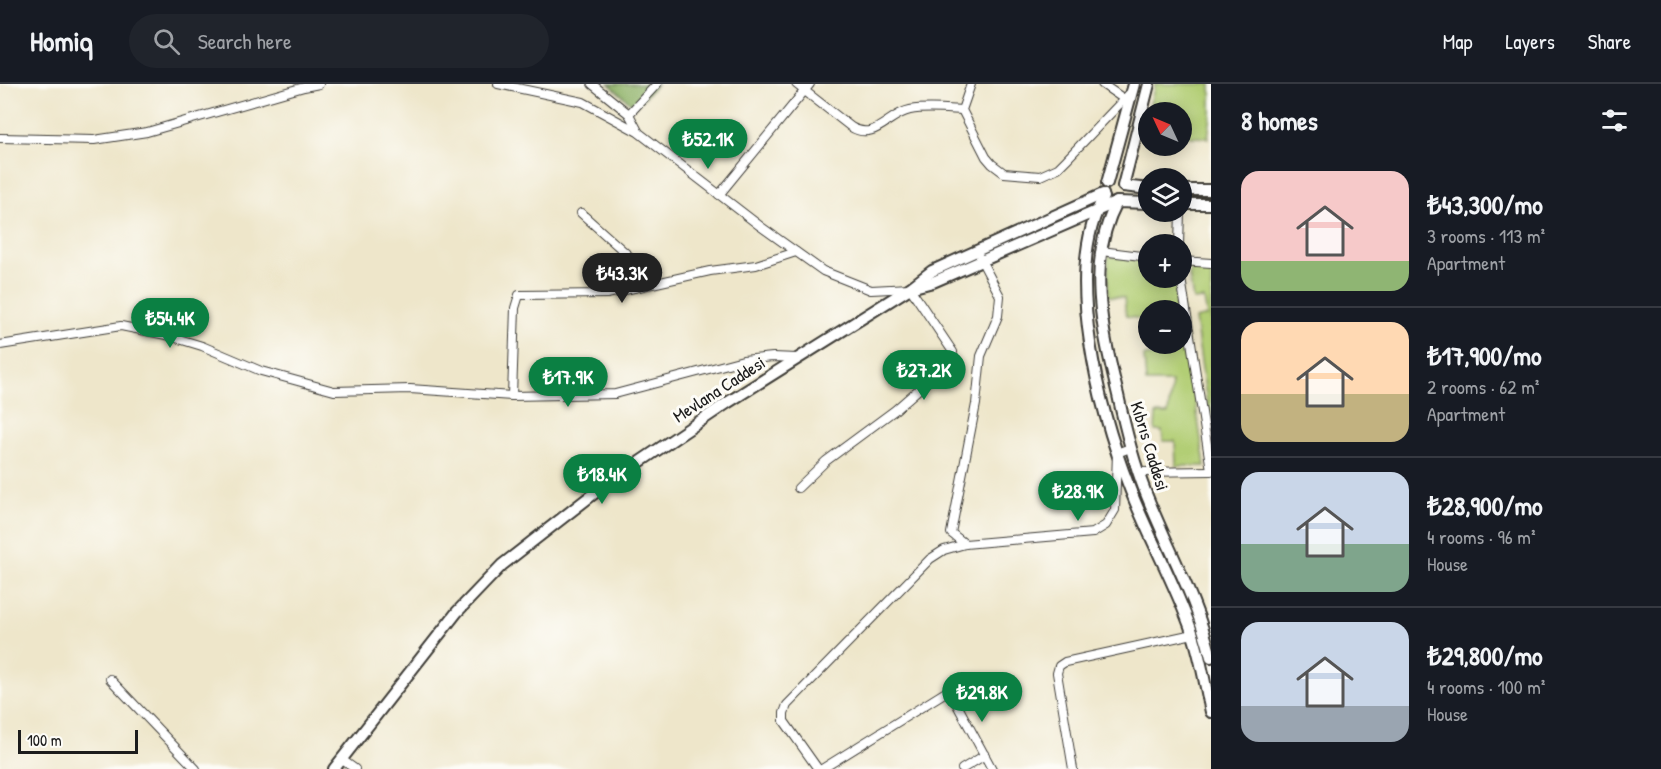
<!DOCTYPE html>
<meta charset="utf-8">
<style>
:root{--surface:#171b24;--page:#20242c;--text:#f1f3f6;--muted:#9ea1a6;--line:#363941;--accent:#0b8043}
body{margin:0;font-family:"Patrick Hand",sans-serif;background:var(--page);color:var(--text);height:100vh;display:flex;flex-direction:column;font-size:22px;white-space:nowrap}
*{box-sizing:border-box;margin:0}
p{font-size:20px;color:var(--muted)}
.icon{flex:none;width:33px;height:33px;fill:none;stroke:currentColor;stroke-width:2;stroke-linecap:round;stroke-linejoin:round}
.map{position:relative;flex:1;overflow:hidden}
.details{display:flex;flex-direction:column;background:var(--surface);width:450px}
.details>*{flex:none}
.needle{width:39px;rotate:314deg}
.buttons{position:absolute;left:1138px;top:18px;display:grid;gap:12px}
.buttons a{display:grid;place-items:center;width:54px;height:54px;border-radius:50%;background:var(--surface);box-shadow:0 3px 15px #0003;font-size:30px}
.scale{position:absolute;left:18px;bottom:15px;width:120px;box-sizing:border-box;padding-left:6px;border:3px solid #1c1c1c;border-top:0;font-size:16px;line-height:21px;white-space:nowrap;color:#1c1c1c;-webkit-text-stroke:4px #fdfcf7;paint-order:stroke}
.price{position:absolute;translate:-50% -51px;padding:0 14px;border-radius:21px;background:var(--accent);color:#fff;font-size:20px;line-height:39px;filter:drop-shadow(0 2px 3px #0008)}
.price::after{content:'';position:absolute;left:50%;top:36px;width:18px;height:14px;margin-left:-9px;background:inherit;clip-path:polygon(0 0,100% 0,50% 100%)}
.price.current{background:#222;color:#fff}
ul{padding:0;list-style:none}
li{display:flex;align-items:center;gap:18px;height:150px;padding:0 30px}
li+li{border-top:2px solid var(--line)}
li span{display:grid;place-items:center;flex:none;width:168px;height:120px;border-radius:18px;color:#555}
li>.icon{margin-inline-start:auto}
span .icon{width:72px;height:72px;fill:#fffc;stroke-width:1}
li b{font-size:26px}
h2{display:flex;justify-content:space-between;align-items:center;height:72px;padding:0 30px;font-size:26px}
header{display:flex;align-items:center;gap:36px;box-sizing:border-box;height:84px;padding:0 30px;background:var(--surface);border-bottom:2px solid var(--line)}
header strong{font-size:28px}
nav{display:flex;gap:33px;margin-inline-start:auto;font-size:21px}
.search{width:420px;height:54px;background:var(--page);display:flex;align-items:center;gap:15px;box-sizing:border-box;padding:0 21px;border-radius:33px;color:var(--muted);font-size:22px}
main{display:flex;flex:1;min-height:0}
.map>svg:first-child{display:block}
</style>
<header>
<strong>Homiq</strong>
<div class="search"><svg class="icon" aria-label="search" viewBox="0 0 24 24"><circle cx="10" cy="10" r="6"/><path d="M15 15l6 6"/></svg>Search here</div>
<nav><a>Map</a><a>Layers</a><a>Share</a></nav>
</header>
<main>
<div class="map">
<svg width="1211" height="685" viewBox="0 0 1211 685">
<rect width="100%" height="100%" fill="#fdfcf7"/>
<filter id="ink" filterUnits="userSpaceOnUse"><feTurbulence type="fractalNoise" baseFrequency=".0167" numOctaves="2"/><feDisplacementMap in="SourceGraphic" scale="12" xChannelSelector="R" yChannelSelector="G"/><feConvolveMatrix kernelMatrix="1 2 1 2 8 2 1 2 1" color-interpolation-filters="sRGB"/></filter>
<filter id="wash" filterUnits="userSpaceOnUse"><feTurbulence type="fractalNoise" baseFrequency=".008" numOctaves="4" result="noise"/><feDisplacementMap in="SourceGraphic" scale="24" xChannelSelector="R" yChannelSelector="G"/><feGaussianBlur stdDeviation="1.35" result="paint"/><feColorMatrix in="noise" values="0 0 0 0 0 0 0 0 0 0 0 0 0 0 0 0 0 1.4 0 .05"/><feComposite in="paint" operator="in"/></filter>
<g filter="url(#wash)">
<rect width="100%" height="100%" fill="#eee6ca"/>
<!-- green -->
<g fill="#b2ce74" stroke="#677548" stroke-width="1.5">
<polygon points="1155,0 1211,0 1211,30 1208,54 1182,52 1182,28 1149,28 1149,51 1143,50"/>
<polygon points="1108,172 1149,176 1149,194 1177,194 1182,226 1149,226 1149,251 1147,251 1146,236 1126,232 1124,214 1108,212"/>
<polygon points="1196,183 1211,184 1211,348 1195,235 1207,232 1204,215 1193,216 1189,191 1192,184"/>
<polygon points="1182,228 1183,235 1205,382 1176,382 1175,357 1163,357 1162,347 1155,347 1156,330 1168,330 1172,298 1146,298 1144,272 1158,271 1157,260 1182,260"/>
</g>
<!-- forest -->
<polygon fill="#8db166" stroke="#546641" stroke-width="1.5" points="609,0 657,0 635,23"/>
</g>
<g filter="url(#ink)">
<g fill="none" stroke-linecap="round" stroke-linejoin="round">
<!-- street casing -->
<g stroke="#3c3a36" stroke-width="10">
<g id="street">
<polyline points="498,0 583,18 638,48 760,142 823,187 871,206 910,204 953,268 951,277 895,326 826,377 798,404"/>
<polyline points="592,0 629,30 638,47"/>
<path d="M 796,0 L 851,43 C 875,58 888,30 910,26 C 927,23 945,25 962,26"/>
<polyline points="971,0 962,26 986,73 992,80 1004,89 1040,92 1058,84 1066,76 1131,8"/>
<polyline points="1102,0 1124,15"/>
<polyline points="629,30 657,0"/>
<polyline points="0,54 94,56 147,48 304,3 319,0"/>
<polyline points="719,111 810,0"/>
<polyline points="581,129 629,172 634,180 638,203"/>
<polyline points="1179,160 1180,128"/>
<polyline points="1101,167 1149,173"/>
<polyline points="1182,177 1211,179"/>
<polyline points="1181,194 1211,386"/>
<polyline points="0,261 121,242 166,251 202,262 261,287 334,307 410,305 512,312 615,310 743,276 773,273 797,274"/>
<polyline points="512,312 515,224 519,211 607,210 710,187 756,181 796,168"/>
<polyline points="1139,388 1211,387"/>
<polyline points="965,460 951,449 976,320 981,272 998,232 1000,212 980,174"/>
<polyline points="110,595 196,685"/>
<polyline points="341,675 355,685"/>
<polyline points="818,685 784,637 784,629 787,621 930,475 944,466 965,460 1093,449 1106,441 1115,426 1117,369 1130,364"/>
<polyline points="822,685 949,606 992,685"/>
<polyline points="962,685 985,671"/>
<polyline points="1073,685 1057,589 1059,582 1065,578 1193,550"/>
</g>
</g>
<!-- secondary casing -->
<g stroke="#3c3a36" stroke-width="14">
<g id="secondary">
<polyline points="1107,99 1134,0"/>
<polyline points="1149,105 1123,102 1149,0"/>
<polyline points="1182,106 1211,106"/>
<path d="M 1104,113 C 1061,186 1101,331 1130,405 C 1149,454 1175,499 1192,548 C 1201,573 1205,601 1211,628"/>
<path d="M 1117,118 C 1085,178 1103,249 1118,311 C 1125,344 1133,376 1145,407 C 1167,463 1197,515 1211,573"/>
<polyline points="1182,120 1211,120"/>
<polyline points="910,204 932,187 1103,110"/>
<polyline points="334,685 457,528 502,481 601,404 727,319 910,204 933,198 1117,118 1149,119"/>
</g>
</g>
<!-- street -->
<use href="#street" stroke="#fff" stroke-width="8"/>
<!-- secondary -->
<use href="#secondary" stroke="#fff" stroke-width="10"/>
</g>
</g>
<g text-anchor="middle" dominant-baseline="central" stroke-width="6" stroke-linejoin="round" paint-order="stroke">
<!-- street labels -->
<g font-size="18" fill="#1c1c1c" stroke="#fdfcf7">
<text transform="translate(719 305) rotate(-33)">Mevlana Caddesi</text>
<text transform="translate(1150 362) rotate(73)">Kıbrıs Caddesi</text>
</g>
</g>
</svg>
<div class="buttons">
<a><svg class="needle" viewBox="-14 -14 28 28"><path d="M0-13l5 13h-10z" fill="#e53935"/><path d="M0 13l5-13h-10z" fill="#9ea1a6"/></svg></a>
<a><svg class="icon" aria-label="layers" viewBox="0 0 24 24"><path d="M12 4l9 5-9 5-9-5zM3 14l9 5 9-5"/></svg></a>
<a>+</a>
<a>−</a>
</div>
<div class="scale">100 m</div>
<b class="price" style="left:708px;top:86px">₺52.1K</b>
<b class="price current" style="left:622px;top:220px">₺43.3K</b>
<b class="price" style="left:170px;top:265px">₺54.4K</b>
<b class="price" style="left:924px;top:317px">₺27.2K</b>
<b class="price" style="left:568px;top:324px">₺17.9K</b>
<b class="price" style="left:602px;top:421px">₺18.4K</b>
<b class="price" style="left:1078px;top:438px">₺28.9K</b>
<b class="price" style="left:982px;top:639px">₺29.8K</b>
</div>
<section class="details">
<h2>8 homes<svg class="icon" aria-label="filters" viewBox="0 0 24 24"><path d="M4 7h16M4 17h16"/><circle cx="9" cy="7" r="2"/><circle cx="15" cy="17" r="2"/></svg></h2>
<ul>
<li><span style="background:linear-gradient(#f6c9c9 75%,#8fb573 0)"><svg class="icon" aria-label="home" viewBox="0 0 24 24"><path d="M3 11l9-7 9 7M6 9v11h12V9"/></svg></span><div><b>₺43,300/mo</b><p>3 rooms · 113 m²</p><p>Apartment</p></div></li>
<li><span style="background:linear-gradient(#ffd9b3 60%,#c2b280 0)"><svg class="icon" aria-label="home" viewBox="0 0 24 24"><path d="M3 11l9-7 9 7M6 9v11h12V9"/></svg></span><div><b>₺17,900/mo</b><p>2 rooms · 62 m²</p><p>Apartment</p></div></li>
<li><span style="background:linear-gradient(#c9d6e8 60%,#7fa58c 0)"><svg class="icon" aria-label="home" viewBox="0 0 24 24"><path d="M3 11l9-7 9 7M6 9v11h12V9"/></svg></span><div><b>₺28,900/mo</b><p>4 rooms · 96 m²</p><p>House</p></div></li>
<li><span style="background:linear-gradient(#c9d6e8 70%,#9aa5b1 0)"><svg class="icon" aria-label="home" viewBox="0 0 24 24"><path d="M3 11l9-7 9 7M6 9v11h12V9"/></svg></span><div><b>₺29,800/mo</b><p>4 rooms · 100 m²</p><p>House</p></div></li>
</ul>
</section>
</main>
